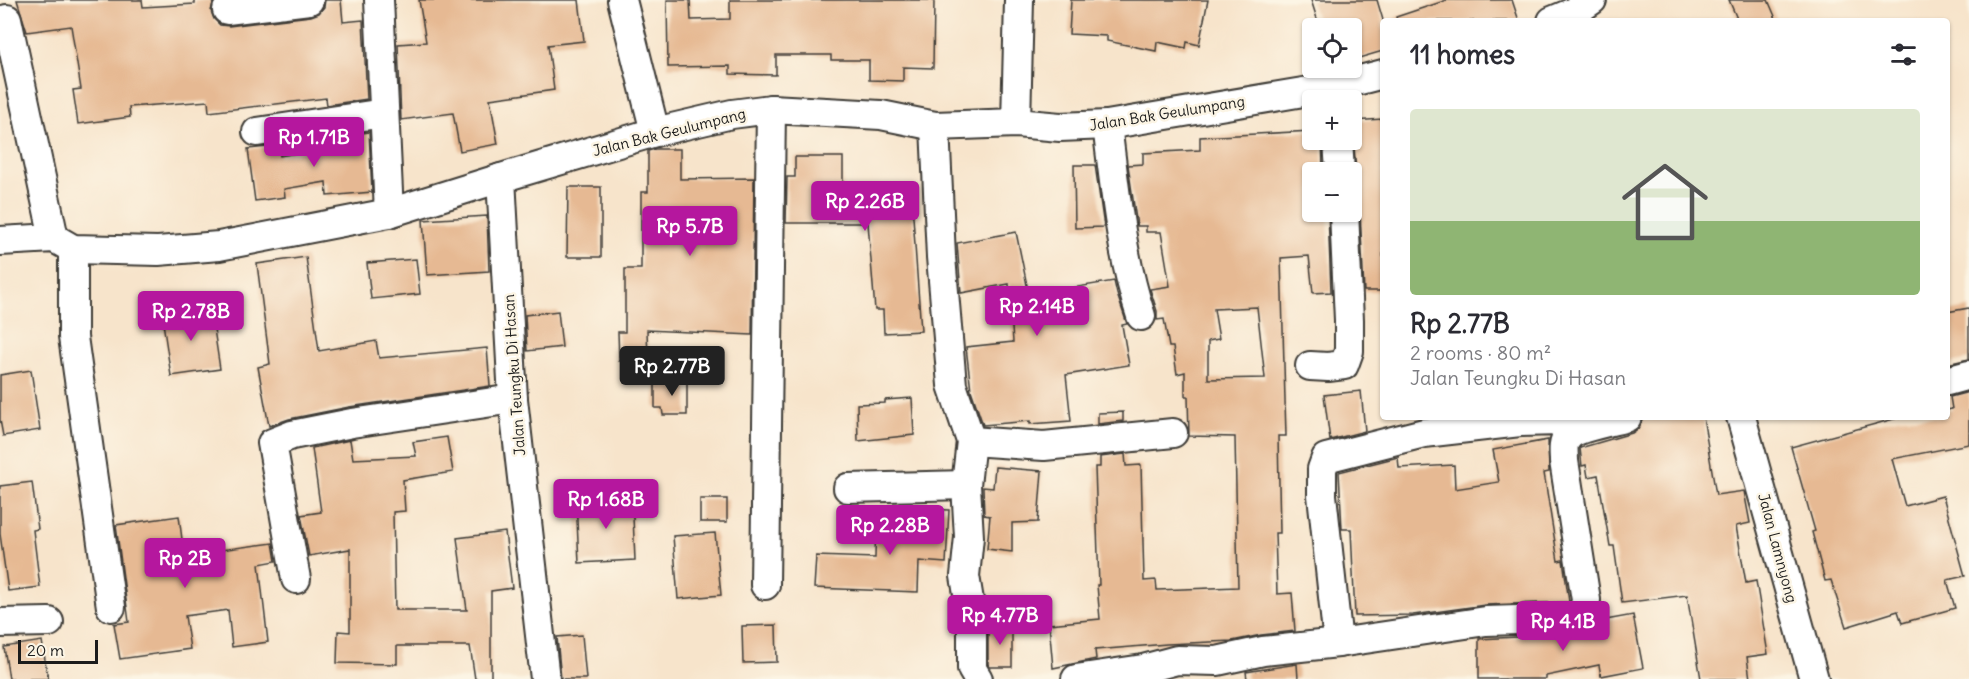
<!DOCTYPE html>
<meta charset="utf-8">
<style>
:root{--surface:#fff;--page:#f7f7f7;--text:#2b2b33;--muted:#7c7c81;--accent:#b5179e}
body{margin:0;font-family:Delius,sans-serif;background:var(--page);color:var(--text);height:100vh;display:flex;flex-direction:column;font-size:22px;white-space:nowrap}
*{box-sizing:border-box;margin:0}
p{font-size:20px;color:var(--muted)}
.icon{flex:none;width:33px;height:33px;fill:none;stroke:currentColor;stroke-width:2;stroke-linecap:round;stroke-linejoin:round}
.map{position:relative;flex:1;overflow:hidden}
.drawer{position:absolute;left:1380px;top:18px;width:570px;height:402px;display:flex;flex-direction:column;background:var(--surface);border-radius:6px;box-shadow:0 2px 4px #0004}
.drawer>*{flex:none}
.tools{position:absolute;left:1302px;top:18px;display:grid;gap:12px}
.tools a{display:grid;place-items:center;width:60px;height:60px;border-radius:6px;background:var(--surface);box-shadow:0 2px 4px #0004;font-size:30px}
.scale{position:absolute;left:18px;bottom:15px;width:80px;box-sizing:border-box;padding-left:6px;border:3px solid #1c1c1c;border-top:0;font-size:16px;line-height:21px;white-space:nowrap;color:#1c1c1c;-webkit-text-stroke:4px #fcf5e5;paint-order:stroke}
.price{position:absolute;translate:-50% -51px;padding:0 14px;border-radius:6px;background:var(--accent);color:#fff;font-size:20px;line-height:39px;filter:drop-shadow(0 2px 3px #0008)}
.price::after{content:'';position:absolute;left:50%;top:36px;width:18px;height:14px;margin-left:-9px;background:inherit;clip-path:polygon(0 0,100% 0,50% 100%)}
.price.active{background:#222;color:#fff}
ul{padding:0;list-style:none}
li{display:grid;align-content:center;gap:12px;height:318px;padding:0 30px}
li span{display:grid;place-items:center;height:186px;border-radius:6px;color:#555}
li>.icon{margin-inline-start:auto}
span .icon{width:108px;height:108px;fill:#fffc;stroke-width:1}
li b{font-size:26px}
h2{display:flex;justify-content:space-between;align-items:center;height:72px;padding:0 30px;font-size:26px}
.map>svg:first-child{display:block}
</style>
<div class="map">
<svg width="1969" height="679" viewBox="0 0 1969 679">
<rect width="100%" height="100%" fill="#fcf5e5"/>
<filter id="ink" filterUnits="userSpaceOnUse"><feTurbulence type="fractalNoise" baseFrequency=".0167" numOctaves="2"/><feDisplacementMap in="SourceGraphic" scale="12" xChannelSelector="R" yChannelSelector="G"/><feConvolveMatrix kernelMatrix="1 2 1 2 8 2 1 2 1" color-interpolation-filters="sRGB"/></filter>
<filter id="wash" filterUnits="userSpaceOnUse"><feTurbulence type="fractalNoise" baseFrequency=".008" numOctaves="4" result="noise"/><feDisplacementMap in="SourceGraphic" scale="24" xChannelSelector="R" yChannelSelector="G"/><feGaussianBlur stdDeviation="1.35" result="paint"/><feColorMatrix in="noise" values="0 0 0 0 0 0 0 0 0 0 0 0 0 0 0 0 0 1.4 0 .05"/><feComposite in="paint" operator="in"/></filter>
<g filter="url(#wash)">
<rect width="100%" height="100%" fill="#f7e4cb"/>
<g id="blocks">
<!-- building -->
<g fill="#e6b993" fill-rule="evenodd">
<polygon points="17,0 142,0 143,7 195,4 195,0 214,0 211,11 214,19 220,25 229,26 311,16 319,13 324,7 325,0 341,0 343,22 363,20 367,99 327,105 326,98 209,112 208,101 129,107 130,117 78,124 73,90 81,89 71,26 27,32"/>
<polygon points="419,0 579,0 584,41 548,45 554,90 490,99 498,144 460,151 453,113 401,120 398,44 426,42"/>
<polygon points="667,0 690,0 691,20 730,19 730,0 934,0 933,68 903,67 903,81 869,80 869,60 831,60 831,55 776,55 776,75 730,74 730,66 668,67"/>
<polygon points="1071,0 1208,0 1199,45 1187,42 1186,48 1157,42 1156,51 1107,41 1107,36 1069,34"/>
<polygon points="1311,0 1377,0 1383,20 1383,51 1352,60 1352,28 1320,28"/>
<polygon points="1447,0 1512,0 1519,21 1397,21 1396,17"/>
<polygon points="1729,0 1768,0 1777,21 1738,21"/>
<polygon points="1383,119 1383,291 1364,291 1360,211 1358,203 1352,197 1352,183 1355,179 1356,171 1352,121"/>
<path d="M 1312,131 L 1312,140 L 1322,140 L 1323,172 L 1312,172 L 1312,212 L 1328,212 L 1331,292 L 1313,293 L 1309,256 L 1281,258 L 1286,436 L 1278,436 L 1280,533 L 1275,533 L 1277,594 L 1292,593 L 1295,631 L 1261,635 L 1232,641 L 1167,644 L 1095,650 L 1096,659 L 1053,668 L 1049,624 L 1100,619 L 1097,585 L 1099,585 L 1095,467 L 1100,467 L 1100,457 L 1125,454 L 1126,466 L 1141,465 L 1144,581 L 1156,580 L 1157,590 L 1238,587 L 1235,437 L 1189,436 L 1188,396 L 1185,396 L 1185,372 L 1177,374 L 1173,347 L 1169,347 L 1164,319 L 1157,320 L 1157,311 L 1150,289 L 1170,286 L 1161,232 L 1146,232 L 1146,226 L 1137,226 L 1128,165 L 1143,164 L 1143,153 L 1200,150 L 1200,137 ZM 1257,307 L 1265,378 L 1208,379 L 1208,341 L 1219,339 L 1214,309 Z"/>
<polygon points="369,132 372,192 327,196 326,182 284,189 285,197 255,201 248,149 278,146 280,156 332,147 331,138"/>
<polygon points="655,149 680,149 680,179 754,178 752,335 647,330 648,360 619,361 618,332 625,332 625,269 641,269 641,192 648,192 648,151"/>
<polygon points="795,157 843,157 843,192 911,188 921,331 884,333 883,310 875,310 868,223 786,223 787,177 795,177"/>
<polygon points="1074,165 1095,165 1104,227 1075,228"/>
<polygon points="568,187 601,187 601,257 567,257"/>
<polygon points="487,216 489,271 427,275 423,220"/>
<polygon points="1016,232 1029,295 1114,281 1117,294 1127,324 1122,325 1129,365 1066,375 1071,421 1030,424 1030,421 983,425 971,390 966,347 1013,342 1009,284 961,293 957,243"/>
<polygon points="306,257 319,351 376,341 379,358 487,348 490,386 349,407 289,419 269,426 258,367 270,364 257,264"/>
<polygon points="416,259 420,294 371,299 367,263"/>
<polygon points="1969,308 1969,359 1947,364 1947,312"/>
<polygon points="211,309 220,369 171,376 162,316"/>
<polygon points="558,311 562,347 527,351 525,315"/>
<polygon points="31,370 40,430 3,436 0,420 0,375"/>
<polygon points="687,379 687,415 663,415 662,408 655,408 655,380"/>
<polygon points="1361,391 1365,431 1330,440 1324,395"/>
<polygon points="1969,392 1969,444 1892,459 1905,506 1943,496 1965,576 1947,580 1955,608 1902,623 1898,611 1846,627 1831,580 1825,581 1812,532 1815,531 1791,447 1901,417 1947,417 1947,410 1952,409 1950,397"/>
<polygon points="912,398 914,435 858,441 857,404 885,403 885,400"/>
<polygon points="1123,412 1123,421 1098,424 1098,413"/>
<polygon points="1643,417 1703,417 1716,495 1744,491 1750,523 1736,526 1746,583 1756,581 1768,654 1747,657 1750,679 1701,679 1687,595 1622,603 1614,546 1610,546 1598,475 1588,477 1586,465 1582,466 1580,448 1632,433 1639,428"/>
<polygon points="447,437 453,472 403,480 405,511 393,512 395,610 467,610 457,538 505,532 512,588 491,591 491,679 475,679 470,646 397,646 397,664 337,663 338,631 350,632 350,549 309,556 301,515 321,512 312,448 350,440 353,459 416,456 413,442"/>
<polygon points="1548,440 1549,472 1544,473 1558,561 1563,560 1569,602 1485,605 1413,615 1355,616 1351,529 1342,529 1339,472 1398,457 1399,468 1454,465 1455,489 1499,482 1493,450"/>
<polygon points="995,467 1042,471 1038,522 1012,523 1012,552 987,549 990,516 984,515 983,487 993,488"/>
<polygon points="32,482 38,529 33,530 40,587 8,591 0,534 0,486"/>
<polygon points="632,496 635,560 579,563 576,499"/>
<rect x="700" y="499" width="27" height="23"/>
<polygon points="925,509 949,510 946,563 919,561 918,592 814,588 816,556 875,558 876,517 925,518"/>
<polygon points="179,516 184,555 273,543 276,561 259,564 268,642 232,647 228,610 185,616 190,649 120,659 114,624 129,622 116,525"/>
<polygon points="715,533 721,595 678,599 673,536"/>
<polygon points="1633,615 1643,668 1601,676 1599,665 1546,676 1546,679 1479,679 1479,639 1575,634 1586,630 1595,622"/>
<polygon points="776,625 777,662 743,663 742,626"/>
<polygon points="988,625 1012,625 1012,667 990,667 988,664"/>
<polygon points="582,635 586,679 561,679 557,637"/>
<polygon points="42,641 48,679 9,679 4,647"/>
<polygon points="1297,664 1298,679 1247,679 1246,672"/>
</g>
</g>
</g>
<g filter="url(#ink)">
<use href="#blocks" fill-opacity="0" stroke="#3d3a36" stroke-width="1.5"/>
<g fill="none" stroke-linecap="round" stroke-linejoin="round">
<!-- street casing -->
<g stroke="#3d3a36" stroke-width="32">
<g id="street">
<polyline points="379,0 389,213"/>
<polyline points="622,0 655,132"/>
<polyline points="227,10 309,0"/>
<polyline points="7,19 54,238"/>
<polyline points="1552,21 1576,11 1592,0"/>
<polyline points="1016,123 1019,0"/>
<path d="M 1107,125 C 1115,189 1121,255 1141,316"/>
<polyline points="935,126 941,257 952,385 971,441 966,485 969,537 965,576 972,619 972,669 978,679"/>
<polyline points="257,132 384,113"/>
<polyline points="1338,140 1340,172"/>
<polyline points="501,178 513,399 545,679"/>
<polyline points="0,241 54,238 73,249 158,251 219,246 389,213 501,178 655,132 732,114 771,109 881,115 935,126 1016,123 1060,127 1107,125 1333,87 1383,74"/>
<polyline points="73,249 73,337 111,607"/>
<polyline points="1310,366 1328,367 1344,365 1349,351 1349,320 1344,212"/>
<polyline points="1947,381 1969,375"/>
<polyline points="1741,417 1814,679"/>
<polyline points="971,441 1044,446 1173,433"/>
<polyline points="848,488 966,485"/>
<polyline points="296,579 272,443 292,435 352,423 513,399"/>
<polyline points="765,585 771,109"/>
<polyline points="0,623 49,622"/>
<polyline points="1338,643 1322,495 1322,469 1326,458 1424,433 1520,422 1560,421 1568,437"/>
<path d="M 1076,679 L 1143,669 L 1177,660 L 1217,661 L 1263,651 L 1338,643 L 1486,621 L 1574,618 C 1583,614 1584,610 1586,600 L 1564,461 C 1564,454 1562,444 1567,438 C 1574,428 1614,421 1627,417"/>
</g>
</g>
<!-- street -->
<use href="#street" stroke="#fff" stroke-width="28"/>
</g>
</g>
<g text-anchor="middle" dominant-baseline="central" stroke-width="5" stroke-linejoin="round" paint-order="stroke">
<!-- street labels -->
<g font-size="15" fill="#1c1c1c" stroke="#fcf5e5">
<text transform="translate(1167 113) rotate(-9)">Jalan Bak Geulumpang</text>
<text transform="translate(669 132) rotate(-14)">Jalan Bak Geulumpang</text>
<text transform="translate(514 375) rotate(-94)">Jalan Teungku Di Hasan</text>
<text transform="translate(1778 548) rotate(75)">Jalan Lamnyong</text>
</g>
</g>
</svg>
<div class="tools">
<a><svg class="icon" aria-label="locate" viewBox="0 0 24 24"><circle cx="12" cy="12" r="6"/><path d="M12 2v4M12 18v4M2 12h4M18 12h4"/></svg></a>
<a>+</a>
<a>−</a>
</div>
<div class="scale">20 m</div>
<b class="price" style="left:314px;top:168px">Rp 1.71B</b>
<b class="price" style="left:865px;top:232px">Rp 2.26B</b>
<b class="price" style="left:690px;top:257px">Rp 5.7B</b>
<b class="price" style="left:1037px;top:337px">Rp 2.14B</b>
<b class="price" style="left:191px;top:342px">Rp 2.78B</b>
<b class="price active" style="left:672px;top:397px">Rp 2.77B</b>
<b class="price" style="left:606px;top:530px">Rp 1.68B</b>
<b class="price" style="left:890px;top:556px">Rp 2.28B</b>
<b class="price" style="left:185px;top:589px">Rp 2B</b>
<b class="price" style="left:1000px;top:646px">Rp 4.77B</b>
<b class="price" style="left:1563px;top:652px">Rp 4.1B</b>
<section class="drawer">
<h2>11 homes<svg class="icon" aria-label="filters" viewBox="0 0 24 24"><path d="M4 7h16M4 17h16"/><circle cx="9" cy="7" r="2"/><circle cx="15" cy="17" r="2"/></svg></h2>
<ul>
<li><span style="background:linear-gradient(#dfe7d0 60%,#8fb573 0)"><svg class="icon" aria-label="home" viewBox="0 0 24 24"><path d="M3 11l9-7 9 7M6 9v11h12V9"/></svg></span><div><b>Rp 2.77B</b><p>2 rooms · 80 m²</p><p>Jalan Teungku Di Hasan</p></div></li>
</ul>
</section>
</div>
